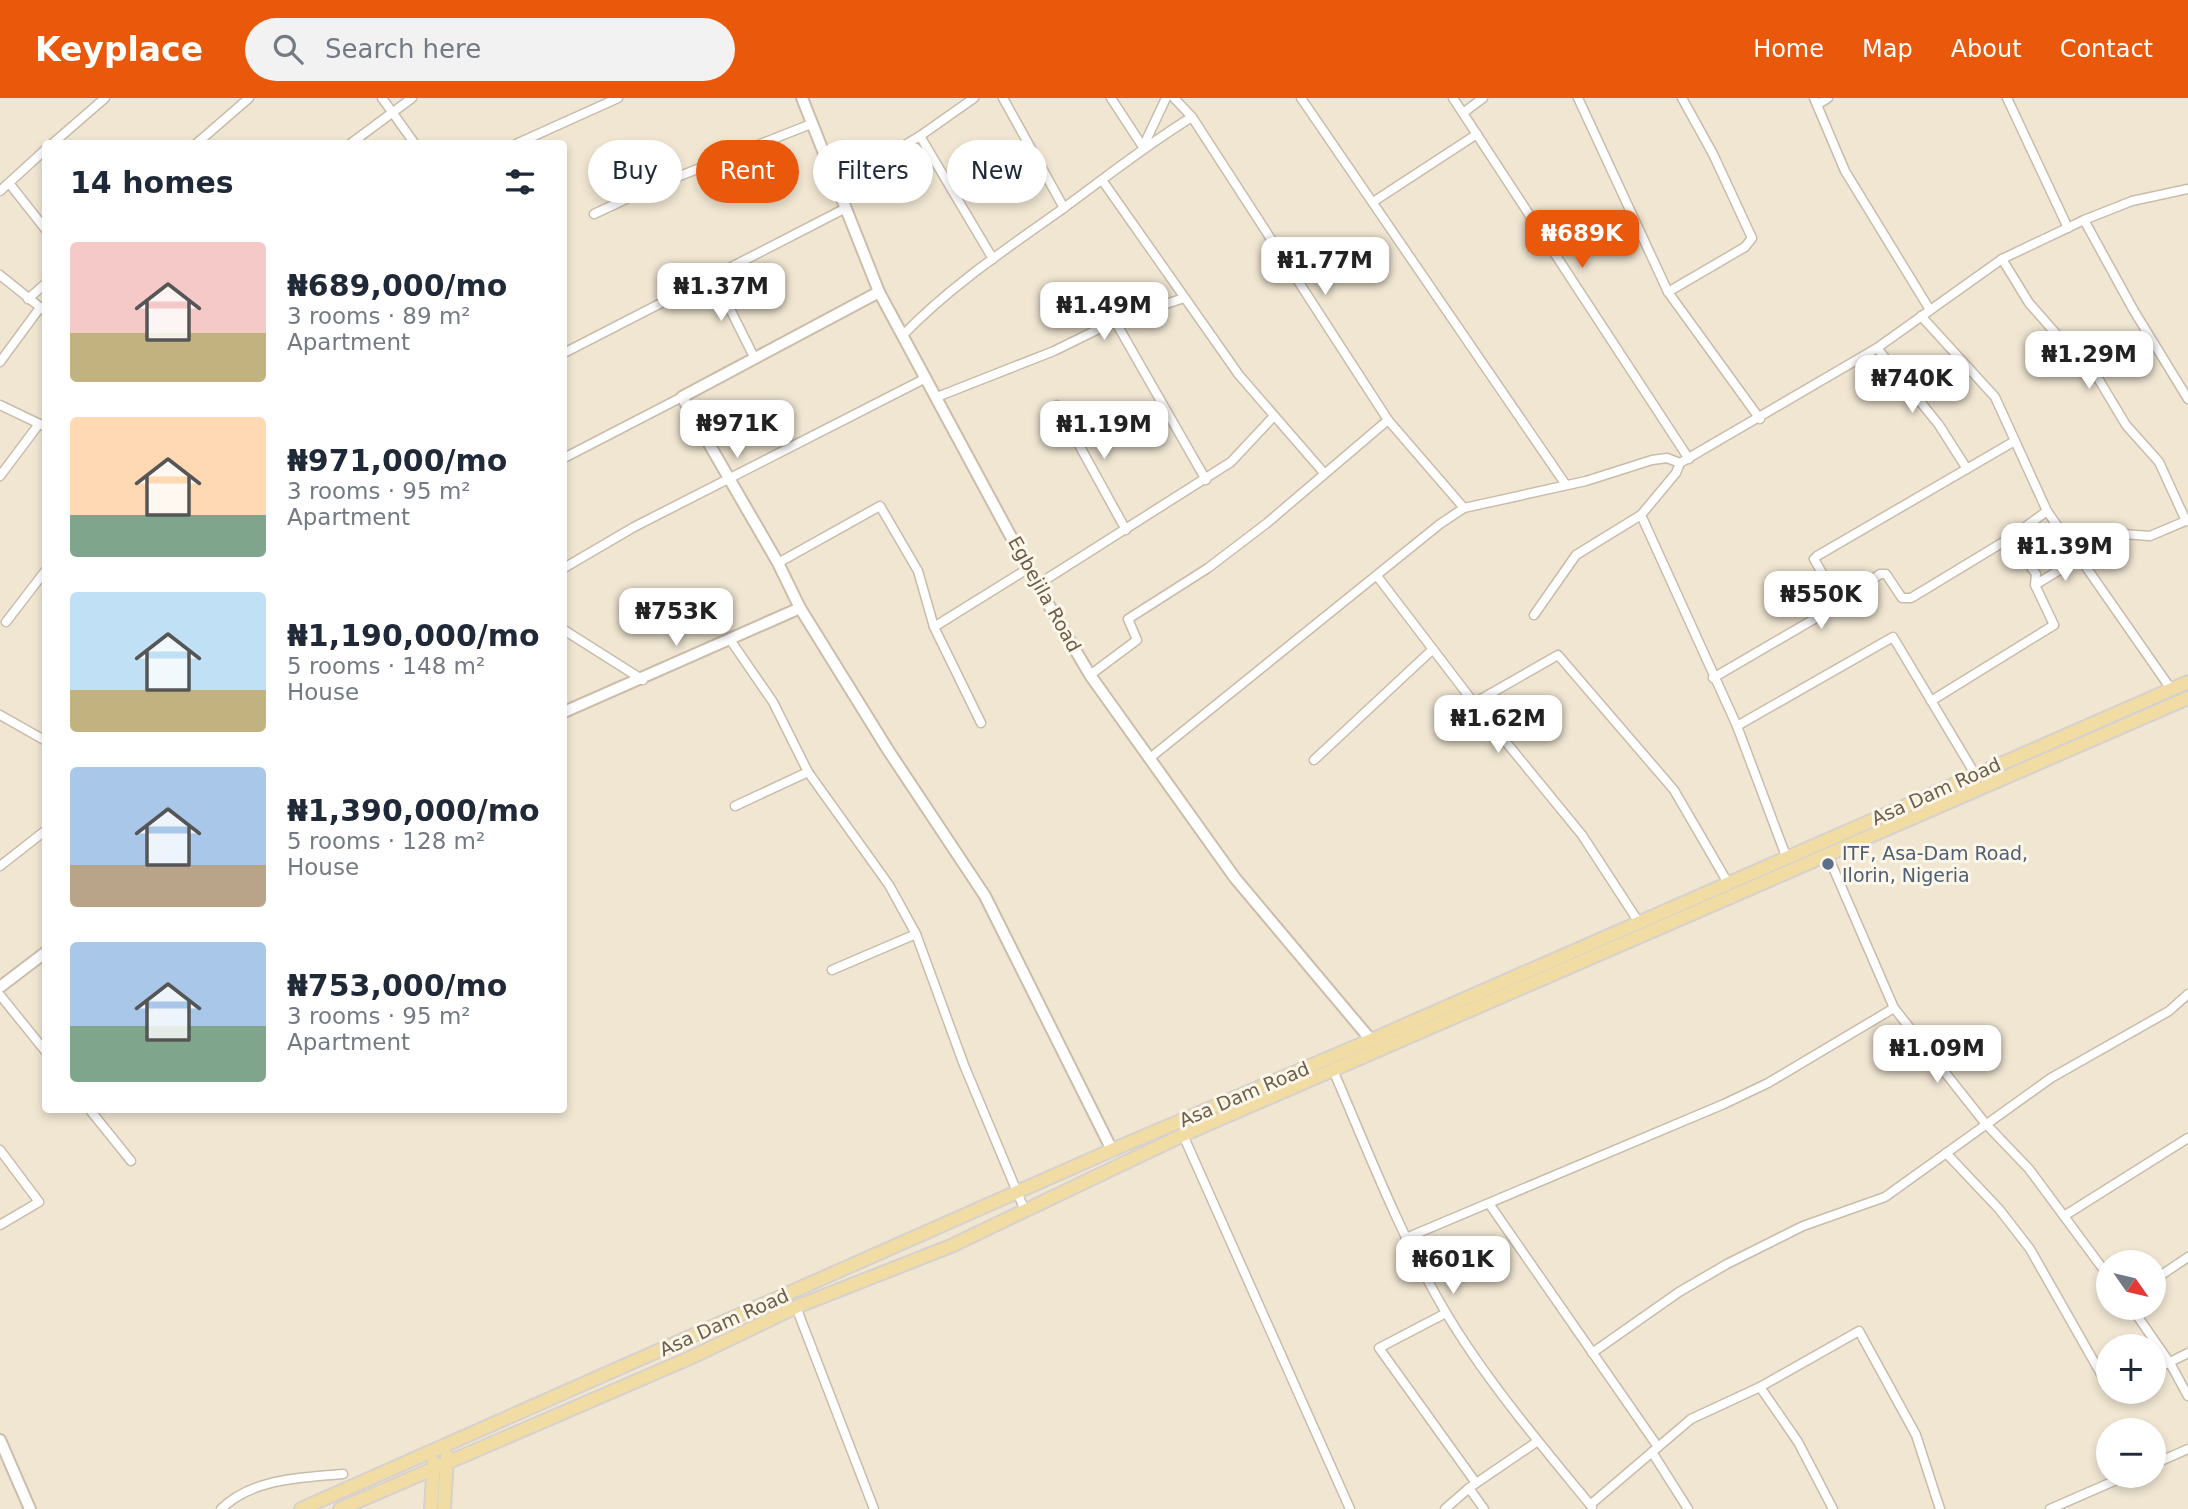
<!DOCTYPE html>
<meta charset="utf-8">
<style>
:root{--surface:#fff;--page:#f2f2f3;--text:#1f2937;--muted:#747a83;--accent:#ea580c}
body{margin:0;font-family:"DejaVu Sans",sans-serif;background:var(--page);color:var(--text);height:100vh;display:flex;flex-direction:column;font-size:26px;white-space:nowrap}
*{box-sizing:border-box;margin:0}
p{font-size:23px;color:var(--muted)}
.icon{flex:none;width:38px;height:38px;fill:none;stroke:currentColor;stroke-width:2;stroke-linecap:round;stroke-linejoin:round}
.map{position:relative;flex:1;overflow:hidden}
.sheet{position:absolute;left:42px;top:42px;width:525px;height:973px;display:flex;flex-direction:column;background:var(--surface);border-radius:7px;box-shadow:0 4px 10px #0003}
.sheet>*{flex:none}
.hud{position:absolute;left:588px;top:42px;width:665px;height:63px;display:flex;gap:14px}
.needle{width:46px;rotate:124deg}
.fabs{position:absolute;left:2096px;top:1152px;display:grid;gap:14px}
.fabs a{display:grid;place-items:center;width:70px;height:70px;border-radius:50%;background:var(--surface);box-shadow:0 4px 10px #0003;font-size:35px}
.price{position:absolute;translate:-50% -60px;padding:0 16px;border-radius:14px;background:#fff;color:#222;font-size:23px;line-height:46px;filter:drop-shadow(0 2px 4px #0008)}
.price::after{content:'';position:absolute;left:50%;top:42px;width:21px;height:16px;margin-left:-10px;background:inherit;clip-path:polygon(0 0,100% 0,50% 100%)}
.price.active{background:var(--accent);color:#fff}
ul{padding:0;list-style:none}
li{display:flex;align-items:center;gap:21px;height:175px;padding:0 28px}
li span{display:grid;place-items:center;flex:none;width:196px;height:140px;border-radius:7px;color:#555}
li>.icon{margin-inline-start:auto}
span .icon{width:84px;height:84px;fill:#fffc;stroke-width:1}
li b{font-size:30px}
h2{display:flex;justify-content:space-between;align-items:center;height:84px;padding:0 28px;font-size:30px}
.chip{padding:0 24px;border-radius:32px;background:var(--surface);box-shadow:0 4px 10px #0003;font-size:24px;line-height:63px}
.chip.active{background:var(--accent);color:#fff}
header{display:flex;align-items:center;gap:42px;box-sizing:border-box;height:98px;padding:0 35px;background:var(--accent);color:#fff}
header strong{font-size:33px}
nav{display:flex;gap:38px;margin-inline-start:auto;font-size:24px}
.search{width:490px;height:63px;background:var(--page);display:flex;align-items:center;gap:18px;box-sizing:border-box;padding:0 24px;border-radius:38px;color:var(--muted);font-size:26px}
.map>svg:first-child{display:block}
</style>
<header>
<strong>Keyplace</strong>
<div class="search"><svg class="icon" aria-label="search" viewBox="0 0 24 24"><circle cx="10" cy="10" r="6"/><path d="M15 15l6 6"/></svg>Search here</div>
<nav><a>Home</a><a>Map</a><a>About</a><a>Contact</a></nav>
</header>
<div class="map">
<svg width="2188" height="1411" viewBox="0 0 2188 1411">
<rect width="100%" height="100%" fill="#f9f3e3"/>
<!-- residential -->
<path fill="#f0e6d2" fill-rule="evenodd" d="M 0,0 L 2188,0 L 2188,1411 L 0,1411 ZM 46,46 L 564,46 L 564,1012 L 46,1012 ZM 2109,1164 L 2154,1164 L 2154,1209 L 2109,1209 ZM 2109,1248 L 2154,1248 L 2154,1293 L 2109,1293 ZM 2109,1332 L 2154,1332 L 2154,1377 L 2109,1377 Z"/>
<g fill="none" stroke-linecap="round" stroke-linejoin="round">
<!-- street casing -->
<g stroke="#c8bcab" stroke-width="11">
<g id="street">
<polyline points="382,0 415,46"/>
<polyline points="1003,0 1064,110"/>
<polyline points="1111,0 1143,49"/>
<polyline points="1174,0 1192,19 1388,322 1464,410"/>
<polyline points="1301,0 1566,387"/>
<polyline points="1453,0 1689,361"/>
<polyline points="1578,0 1668,194 1760,321"/>
<polyline points="1814,0 1845,73 1930,212"/>
<polyline points="2007,0 2068,130"/>
<polyline points="1817,7 1828,0"/>
<polyline points="1463,15 1483,0"/>
<polyline points="920,38 993,161"/>
<polyline points="52,46 105,0"/>
<polyline points="196,46 249,0"/>
<polyline points="350,46 412,0"/>
<polyline points="516,46 618,0"/>
<polyline points="1143,49 1166,0"/>
<polyline points="1102,82 1239,277 1324,375"/>
<polyline points="9,85 46,132"/>
<polyline points="835,89 920,38 974,0"/>
<polyline points="0,93 46,51"/>
<polyline points="1373,104 1477,36"/>
<polyline points="594,116 652,89 811,26"/>
<polyline points="2084,122 2134,213 2188,301"/>
<polyline points="2002,161 2029,205 2058,238 2087,262 2126,327 2159,364 2186,423"/>
<polyline points="0,177 46,214"/>
<polyline points="713,177 755,261"/>
<polyline points="1668,194 1745,149 1752,140 1713,56 1682,0"/>
<polyline points="28,201 46,185"/>
<polyline points="1921,218 1995,299 2047,413 2171,591"/>
<polyline points="1115,223 1184,200"/>
<path d="M 902,238 C 949,189 1006,151 1061,112 C 1105,80 1146,47 1192,19"/>
<polyline points="1877,250 1939,327 1967,371"/>
<polyline points="564,255 844,111"/>
<polyline points="0,264 39,211"/>
<polyline points="937,299 1054,253 1115,223 1206,382"/>
<polyline points="0,307 46,329"/>
<polyline points="1057,307 1126,432"/>
<polyline points="564,360 682,299"/>
<polyline points="1680,365 1676,375 1641,417 1737,628 1786,758"/>
<polyline points="0,378 39,326"/>
<polyline points="778,465 880,408 918,473 934,529 981,625"/>
<polyline points="564,470 634,429 926,280"/>
<polyline points="1377,478 1474,605 1582,737 1638,823"/>
<polyline points="1037,487 1231,364 1274,318"/>
<polyline points="2035,487 2115,438 2123,436 2150,438 2188,422"/>
<polyline points="1840,506 1814,461 1817,458 2013,344"/>
<polyline points="1534,517 1576,457 1641,417"/>
<polyline points="6,524 46,472"/>
<polyline points="934,529 1029,470"/>
<polyline points="564,532 643,582"/>
<polyline points="731,543 773,604 808,674 889,787 916,836 964,967 1025,1113"/>
<polyline points="1090,577 1137,542 1128,521 1208,470 1267,425 1388,322"/>
<polyline points="1713,580 1840,506 1880,476 1886,476 1902,500 1911,500 2010,440 2047,413"/>
<polyline points="1931,603 2054,527 2035,487 2036,476 2010,440"/>
<polyline points="1474,605 1558,557 1674,692 1728,785"/>
<polyline points="0,617 46,643"/>
<polyline points="1737,628 1893,539 1975,676"/>
<polyline points="1150,660 1440,426 1464,410 1586,383 1652,362 1667,360 1680,365 1877,250 2002,161 2084,122 2132,103 2188,91"/>
<polyline points="1314,662 1432,552"/>
<polyline points="735,708 808,674"/>
<polyline points="1828,758 1894,910 1985,1025 2029,1071 2109,1179"/>
<polyline points="0,768 46,732"/>
<polyline points="832,872 916,836"/>
<polyline points="0,897 46,954"/>
<path d="M 1333,972 C 1368,1053 1400,1137 1445,1213 C 1485,1281 1542,1348 1592,1409"/>
<polyline points="90,1012 131,1063"/>
<polyline points="1183,1037 1350,1411"/>
<polyline points="0,1052 39,1104 0,1127"/>
<polyline points="1946,1055 1999,1111 2030,1151 2109,1290"/>
<polyline points="1490,1107 1658,1349"/>
<polyline points="2064,1118 2188,1040"/>
<polyline points="1406,1140 1724,1006 1768,985 1894,910"/>
<polyline points="2154,1182 2188,1159"/>
<polyline points="796,1209 874,1411"/>
<polyline points="2131,1209 2170,1265 2188,1298"/>
<polyline points="1446,1215 1379,1250 1476,1385"/>
<polyline points="1592,1255 1679,1194 1727,1166 1803,1128 1885,1099 2051,980 2169,913 2188,896"/>
<polyline points="2154,1272 2188,1255"/>
<polyline points="1760,1289 1798,1344 1833,1411"/>
<polyline points="1652,1354 1688,1411"/>
<polyline points="2154,1366 2188,1351"/>
<polyline points="1469,1390 1484,1411"/>
<polyline points="1590,1407 1691,1321 1760,1289 1859,1233 1916,1337 1940,1411"/>
<path d="M 221,1411 C 253,1380 301,1380 343,1376"/>
<polyline points="1445,1411 1469,1390 1538,1343"/>
<polyline points="2050,1411 2128,1377"/>
</g>
</g>
<!-- secondary casing -->
<g stroke="#cbbdaa" stroke-width="14">
<g id="secondary">
<polyline points="802,0 879,194 1037,487 1090,577 1235,780 1371,942"/>
<polyline points="879,194 682,299 778,465 800,510 888,652 985,798 1112,1052"/>
<polyline points="564,614 800,510"/>
<polyline points="0,889 46,854"/>
<polyline points="0,1342 30,1411"/>
</g>
</g>
<!-- primary casing -->
<g stroke="#d6d1cd" stroke-width="16">
<g id="primary">
<polyline points="301,1411 1112,1052 1371,942 2188,584"/>
<polyline points="340,1411 692,1259 796,1209 951,1148 1183,1037 2188,600"/>
<polyline points="431,1411 434,1364"/>
<polyline points="444,1411 447,1358"/>
</g>
</g>
<!-- street -->
<use href="#street" stroke="#fff" stroke-width="8"/>
<!-- secondary -->
<use href="#secondary" stroke="#fff" stroke-width="10"/>
<!-- primary -->
<use href="#primary" stroke="#f1dda3" stroke-width="12"/>
</g>
<!-- markers -->
<circle fill="#5c6f8a" stroke="#fcf7e9" stroke-width="2.5" cx="1828" cy="766" r="7"/>
<g text-anchor="middle" dominant-baseline="central" stroke-width="6" stroke-linejoin="round" paint-order="stroke">
<!-- street labels -->
<g font-size="19" fill="#6e5c4c" stroke="#fcf7e9">
<text transform="translate(1045 496) rotate(61)">Egbejila Road</text>
<text transform="translate(1936 693) rotate(-24)">Asa Dam Road</text>
<text transform="translate(1244 996) rotate(-23)">Asa Dam Road</text>
<text transform="translate(724 1224) rotate(-24)">Asa Dam Road</text>
</g>
<!-- service labels -->
<g font-size="19" fill="#4e5e75" stroke="#fcf7e9" text-anchor="start">
<text x="1842" y="755">ITF, Asa-Dam Road,<tspan x="1842" dy="22">Ilorin, Nigeria</tspan></text>
</g>
</g>
</svg>
<div class="fabs">
<a><svg class="needle" viewBox="-14 -14 28 28"><path d="M0-13l5 13h-10z" fill="#e53935"/><path d="M0 13l5-13h-10z" fill="#747a83"/></svg></a>
<a>+</a>
<a>−</a>
</div>
<b class="price active" style="left:1582px;top:172px">₦689K</b>
<b class="price" style="left:1325px;top:199px">₦1.77M</b>
<b class="price" style="left:721px;top:225px">₦1.37M</b>
<b class="price" style="left:1104px;top:244px">₦1.49M</b>
<b class="price" style="left:2089px;top:293px">₦1.29M</b>
<b class="price" style="left:1912px;top:317px">₦740K</b>
<b class="price" style="left:737px;top:362px">₦971K</b>
<b class="price" style="left:1104px;top:363px">₦1.19M</b>
<b class="price" style="left:2065px;top:485px">₦1.39M</b>
<b class="price" style="left:1821px;top:533px">₦550K</b>
<b class="price" style="left:676px;top:550px">₦753K</b>
<b class="price" style="left:1498px;top:657px">₦1.62M</b>
<b class="price" style="left:1937px;top:987px">₦1.09M</b>
<b class="price" style="left:1453px;top:1198px">₦601K</b>
<div class="hud">
<a class="chip">Buy</a>
<a class="chip active">Rent</a>
<a class="chip">Filters</a>
<a class="chip">New</a>
</div>
<section class="sheet">
<h2>14 homes<svg class="icon" aria-label="filters" viewBox="0 0 24 24"><path d="M4 7h16M4 17h16"/><circle cx="9" cy="7" r="2"/><circle cx="15" cy="17" r="2"/></svg></h2>
<ul>
<li><span style="background:linear-gradient(#f6c9c9 65%,#c2b280 0)"><svg class="icon" aria-label="home" viewBox="0 0 24 24"><path d="M3 11l9-7 9 7M6 9v11h12V9"/></svg></span><div><b>₦689,000/mo</b><p>3 rooms · 89 m²</p><p>Apartment</p></div></li>
<li><span style="background:linear-gradient(#ffd9b3 70%,#7fa58c 0)"><svg class="icon" aria-label="home" viewBox="0 0 24 24"><path d="M3 11l9-7 9 7M6 9v11h12V9"/></svg></span><div><b>₦971,000/mo</b><p>3 rooms · 95 m²</p><p>Apartment</p></div></li>
<li><span style="background:linear-gradient(#bfe0f5 70%,#c2b280 0)"><svg class="icon" aria-label="home" viewBox="0 0 24 24"><path d="M3 11l9-7 9 7M6 9v11h12V9"/></svg></span><div><b>₦1,190,000/mo</b><p>5 rooms · 148 m²</p><p>House</p></div></li>
<li><span style="background:linear-gradient(#a9c7e8 70%,#b9a48a 0)"><svg class="icon" aria-label="home" viewBox="0 0 24 24"><path d="M3 11l9-7 9 7M6 9v11h12V9"/></svg></span><div><b>₦1,390,000/mo</b><p>5 rooms · 128 m²</p><p>House</p></div></li>
<li><span style="background:linear-gradient(#a9c7e8 60%,#7fa58c 0)"><svg class="icon" aria-label="home" viewBox="0 0 24 24"><path d="M3 11l9-7 9 7M6 9v11h12V9"/></svg></span><div><b>₦753,000/mo</b><p>3 rooms · 95 m²</p><p>Apartment</p></div></li>
</ul>
</section>
</div>
